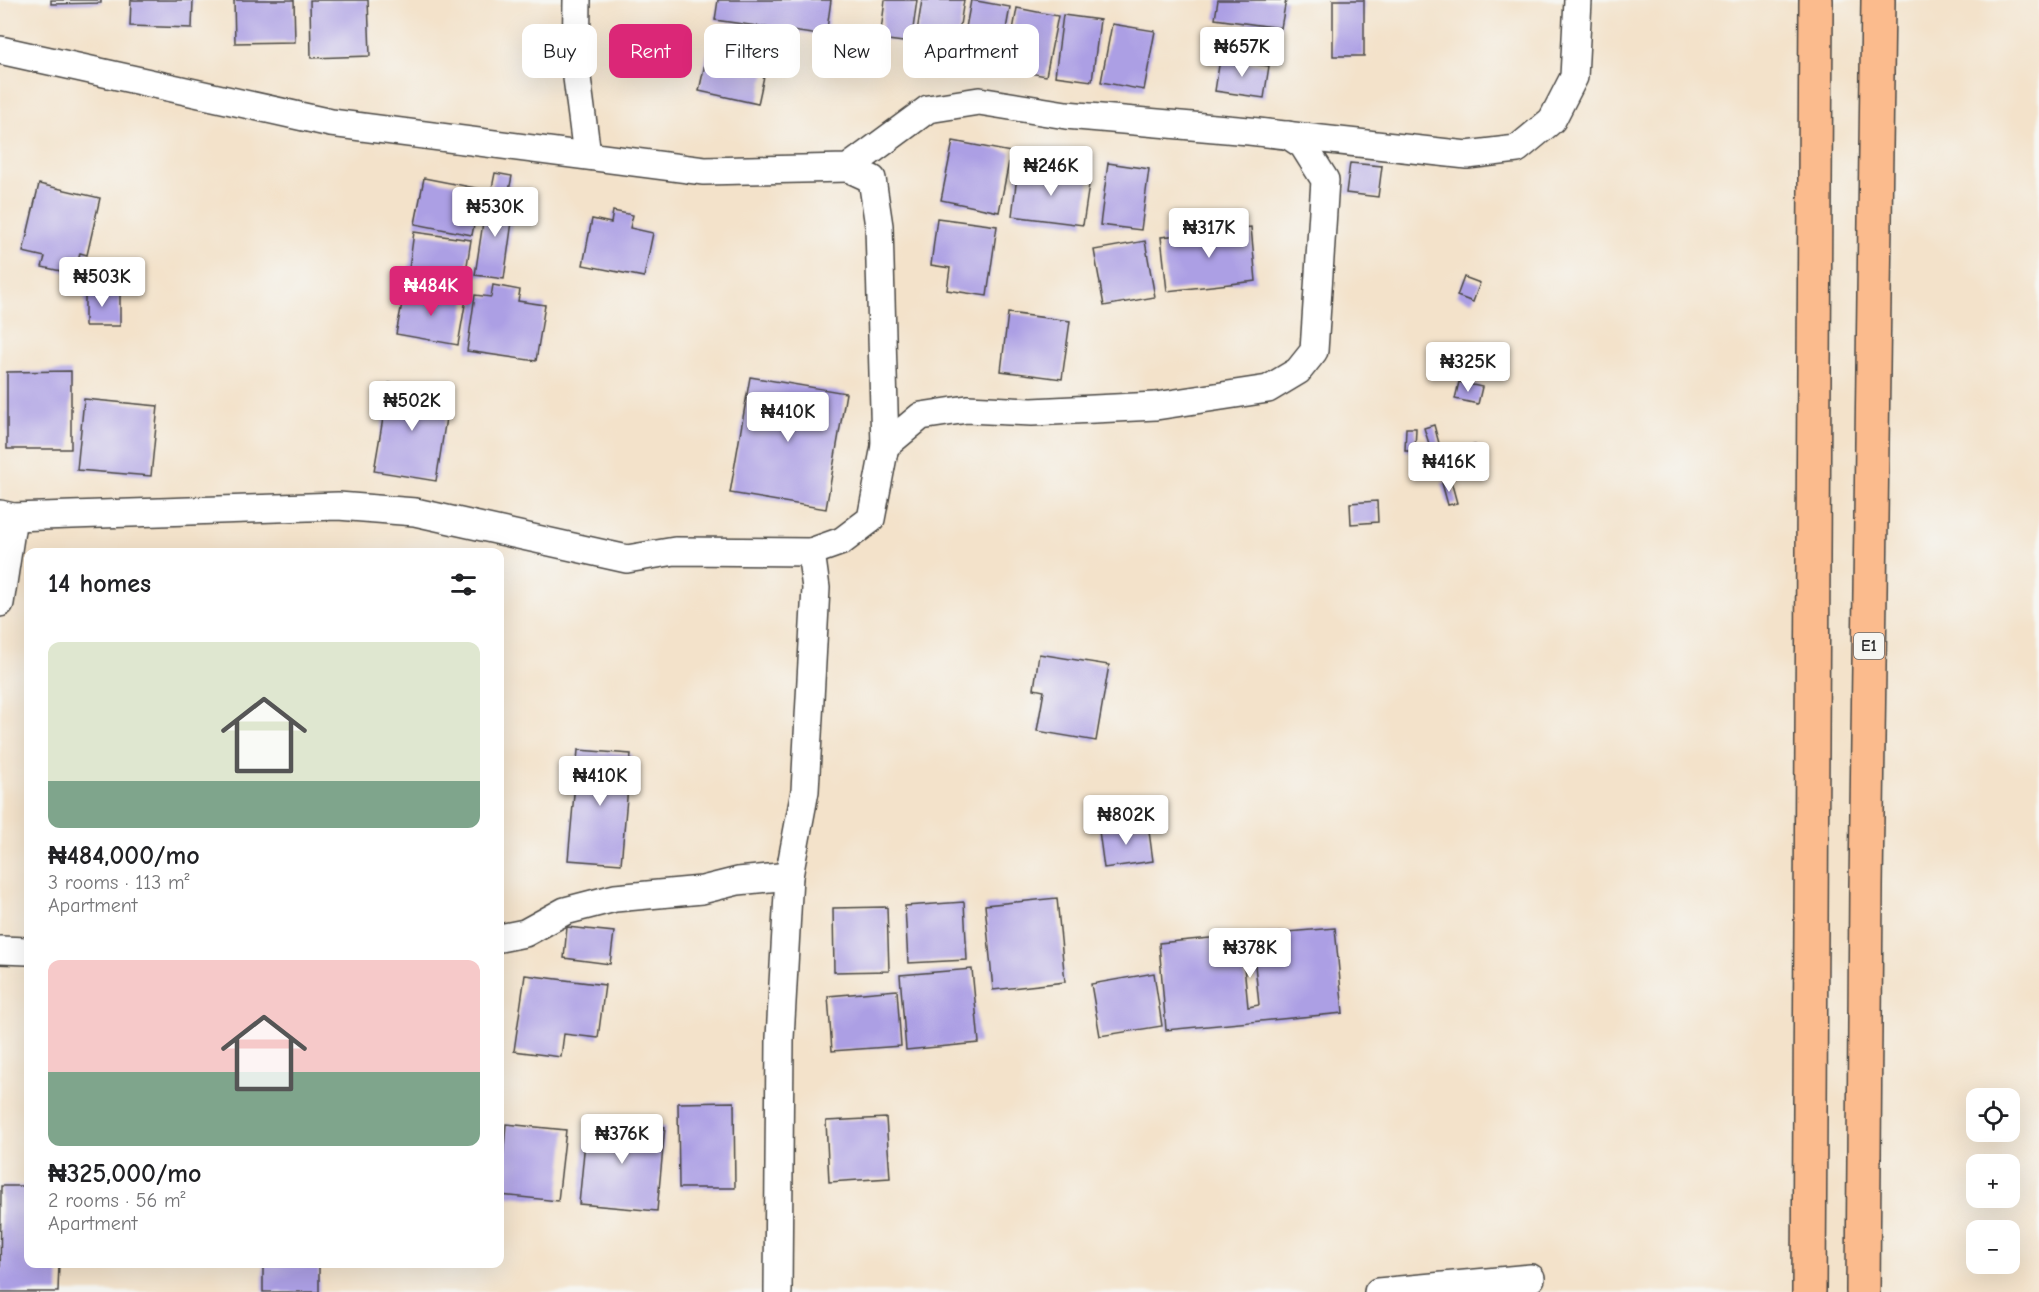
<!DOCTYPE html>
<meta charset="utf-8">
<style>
:root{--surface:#fff;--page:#f2f2f2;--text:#202124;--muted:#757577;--accent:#db2777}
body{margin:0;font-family:"Comic Neue",sans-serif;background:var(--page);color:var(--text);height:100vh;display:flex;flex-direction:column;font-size:22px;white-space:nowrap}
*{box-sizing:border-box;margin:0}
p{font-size:20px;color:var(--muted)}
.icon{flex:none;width:33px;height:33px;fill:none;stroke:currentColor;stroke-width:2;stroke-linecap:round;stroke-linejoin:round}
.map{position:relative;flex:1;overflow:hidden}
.panel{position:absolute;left:24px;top:548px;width:480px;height:720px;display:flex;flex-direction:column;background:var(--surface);border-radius:12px;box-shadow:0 6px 24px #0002}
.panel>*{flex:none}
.top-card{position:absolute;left:522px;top:24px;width:570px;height:54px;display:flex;gap:12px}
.tools{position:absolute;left:1966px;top:1088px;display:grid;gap:12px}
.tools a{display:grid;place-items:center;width:54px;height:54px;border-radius:12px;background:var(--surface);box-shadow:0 6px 24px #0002;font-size:30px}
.price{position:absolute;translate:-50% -51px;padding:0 14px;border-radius:6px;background:#fff;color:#222;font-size:20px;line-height:39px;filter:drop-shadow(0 2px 3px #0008)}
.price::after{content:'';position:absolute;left:50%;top:36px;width:18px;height:14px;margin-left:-9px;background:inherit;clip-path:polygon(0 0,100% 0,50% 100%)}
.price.on{background:var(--accent);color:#fff}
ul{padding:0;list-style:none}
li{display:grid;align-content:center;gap:12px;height:318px;padding:0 24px}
li span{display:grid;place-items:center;height:186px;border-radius:12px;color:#555}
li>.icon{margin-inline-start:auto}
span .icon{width:108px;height:108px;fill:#fffc;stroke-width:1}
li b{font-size:26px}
h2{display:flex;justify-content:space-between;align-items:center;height:72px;padding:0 24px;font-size:26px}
.tag{padding:0 21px;border-radius:12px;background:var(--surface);box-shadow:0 6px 24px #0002;font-size:21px;line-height:54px}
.tag.on{background:var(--accent);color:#fff}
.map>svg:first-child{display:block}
</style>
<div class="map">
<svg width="2039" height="1292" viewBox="0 0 2039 1292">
<rect width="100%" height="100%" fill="#f6f6f2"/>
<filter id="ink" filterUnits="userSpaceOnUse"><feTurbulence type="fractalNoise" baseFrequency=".0167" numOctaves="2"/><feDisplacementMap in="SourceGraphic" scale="12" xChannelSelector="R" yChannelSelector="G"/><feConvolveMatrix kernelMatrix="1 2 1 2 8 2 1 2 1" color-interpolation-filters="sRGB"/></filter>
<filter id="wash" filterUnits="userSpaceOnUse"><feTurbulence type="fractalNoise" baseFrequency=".008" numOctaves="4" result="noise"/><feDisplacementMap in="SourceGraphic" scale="24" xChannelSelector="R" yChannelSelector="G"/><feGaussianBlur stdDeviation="1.35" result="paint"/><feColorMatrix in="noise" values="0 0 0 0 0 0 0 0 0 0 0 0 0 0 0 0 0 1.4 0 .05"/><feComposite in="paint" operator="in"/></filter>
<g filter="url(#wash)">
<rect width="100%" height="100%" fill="#f3e2ca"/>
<g id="blocks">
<!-- building -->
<g fill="#ac9fe4">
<polygon points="51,0 101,0 101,3 51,4"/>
<polygon points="131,0 193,0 192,28 130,26"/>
<polygon points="234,0 294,0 295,42 235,43"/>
<polygon points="310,0 368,0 370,56 311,58"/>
<polygon points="718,0 831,0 826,36 715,20"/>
<polygon points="885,0 917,0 911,43 880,39"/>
<polygon points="922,0 964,0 954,63 913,57"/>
<polygon points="971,0 1010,7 999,68 960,61"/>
<polygon points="1218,0 1286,0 1281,28 1215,19"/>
<rect x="1333" y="0" width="31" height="56"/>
<polygon points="1017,8 1058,16 1046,76 1006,69"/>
<polygon points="1063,15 1100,20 1092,81 1055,76"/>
<polygon points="1112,24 1155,31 1144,90 1101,82"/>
<polygon points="712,31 771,44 758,104 699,91"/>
<polygon points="1220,59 1269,66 1264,98 1215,91"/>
<polygon points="953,141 1011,152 999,212 941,200"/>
<polygon points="1108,163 1149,169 1141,230 1100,225"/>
<polygon points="1350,163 1382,166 1378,197 1346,193"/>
<polygon points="1018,168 1090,178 1083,225 1012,216"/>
<polygon points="495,173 512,176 508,196 491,193"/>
<polygon points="424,178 481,189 472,235 415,224"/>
<polygon points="39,184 100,198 87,255 80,253 75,274 42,267 45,257 23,252"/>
<polygon points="487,196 515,200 504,279 475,275"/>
<polygon points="613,211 633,215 630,228 653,233 644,277 583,265 592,219 611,223"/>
<polygon points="937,218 997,226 987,296 947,290 950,268 931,265"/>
<polygon points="1251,227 1256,281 1167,291 1161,237"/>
<polygon points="414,232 471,240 464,284 408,276"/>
<polygon points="1145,241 1155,297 1104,306 1094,250"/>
<polygon points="1464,277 1480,283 1473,302 1457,296"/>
<polygon points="493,285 520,290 518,301 545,305 536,361 467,351 475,295 491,297"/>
<polygon points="405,288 466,299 458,345 396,334"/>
<rect x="85" y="290" width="35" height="36"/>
<polygon points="1008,313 1070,321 1062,379 1001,371"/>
<polygon points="71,371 71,449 7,449 7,372"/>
<polygon points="750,377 846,393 826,509 730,493"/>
<polygon points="1459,382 1482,387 1478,404 1455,399"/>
<polygon points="389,383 450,393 436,481 374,471"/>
<polygon points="84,399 158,406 151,476 77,470"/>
<polygon points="1434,425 1440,447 1431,450 1424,428"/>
<polygon points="1406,428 1416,428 1415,451 1405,451"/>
<polygon points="1475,445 1477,452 1455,457 1454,450"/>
<polygon points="1451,481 1457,503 1448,505 1442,483"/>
<polygon points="1377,501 1378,522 1351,524 1350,503"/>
<polygon points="1039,654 1109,665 1096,741 1037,731 1044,691 1034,689"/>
<polygon points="578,750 631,754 621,864 568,860"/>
<polygon points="1148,824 1153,861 1104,868 1099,831"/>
<polygon points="1057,898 1065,982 993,990 985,905"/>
<polygon points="964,902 967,960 908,963 905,906"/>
<polygon points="887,907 889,971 834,972 833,908"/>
<polygon points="567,927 614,932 610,964 564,958"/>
<polygon points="1335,928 1343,1013 1166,1030 1159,943 1241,935 1248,1007 1259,1005 1252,935"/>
<polygon points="972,969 979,1043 906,1050 900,975"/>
<polygon points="1154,973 1162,1026 1100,1036 1091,984"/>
<polygon points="525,975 605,985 598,1038 564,1034 561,1057 514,1051"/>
<polygon points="897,990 901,1046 832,1051 828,996"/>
<polygon points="734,1102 735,1188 679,1188 678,1103"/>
<polygon points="886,1118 890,1178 829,1182 826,1121"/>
<polygon points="587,1120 665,1127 657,1211 579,1204"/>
<polygon points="506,1124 566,1130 558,1201 500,1195"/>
<polygon points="1,1186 28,1186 28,1263 59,1263 58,1292 0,1292"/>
<rect x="263" y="1263" width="56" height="29"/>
</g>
</g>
</g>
<g filter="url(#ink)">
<use href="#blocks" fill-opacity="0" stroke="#494643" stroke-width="1.5"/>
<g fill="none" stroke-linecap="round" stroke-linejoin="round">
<!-- street casing -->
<g stroke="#494643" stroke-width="30">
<g id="street">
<polyline points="577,0 576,70 587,155"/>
<polyline points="0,50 331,123 704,171 848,168 928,109 979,101 1066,115 1249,131 1467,155 1517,149 1552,120 1574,77 1578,0"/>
<polyline points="885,446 921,416 967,409 1032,412 1156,406 1268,389 1298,371 1314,351 1325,180 1303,145 1288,135"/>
<polyline points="0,514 13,517 0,603"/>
<polyline points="13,517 338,506 415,512 627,559 675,551 811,552"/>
<polyline points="500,938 525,933 565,911 615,898 702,890 738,881 789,876"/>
<polyline points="0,950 28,951"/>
<polyline points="778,1292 780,1038 789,876 805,791 816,588 811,552 842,541 871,519 885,446 879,226 872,179 848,168"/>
<polyline points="1378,1292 1531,1278"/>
</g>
</g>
<!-- highway casing -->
<g stroke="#494643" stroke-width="36">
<g id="highway">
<polyline points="1809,1292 1816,0"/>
<polyline points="1863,1292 1866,887 1878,0"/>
</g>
</g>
<!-- street -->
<use href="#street" stroke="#fff" stroke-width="27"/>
<!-- highway -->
<use href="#highway" stroke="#fbbb8d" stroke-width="33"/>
</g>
</g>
<g text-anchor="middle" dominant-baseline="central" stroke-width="6" stroke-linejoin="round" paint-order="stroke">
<!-- shield labels -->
<rect fill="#f6f6f2" stroke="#686867" stroke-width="1.5" x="1854" y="633" width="30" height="26" rx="4.5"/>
<g font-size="16" font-weight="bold" fill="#2b2b2b">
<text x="1869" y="646">E1</text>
</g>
</g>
</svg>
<div class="tools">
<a><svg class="icon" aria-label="locate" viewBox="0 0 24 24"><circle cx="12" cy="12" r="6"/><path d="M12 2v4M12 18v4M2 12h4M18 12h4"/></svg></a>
<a>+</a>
<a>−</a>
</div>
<b class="price" style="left:1242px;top:78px">₦657K</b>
<b class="price" style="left:1051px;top:197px">₦246K</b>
<b class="price" style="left:495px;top:238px">₦530K</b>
<b class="price" style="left:1209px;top:259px">₦317K</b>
<b class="price" style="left:102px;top:308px">₦503K</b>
<b class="price on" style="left:431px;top:317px">₦484K</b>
<b class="price" style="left:1468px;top:393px">₦325K</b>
<b class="price" style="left:412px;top:432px">₦502K</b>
<b class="price" style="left:788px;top:443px">₦410K</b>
<b class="price" style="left:1449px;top:493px">₦416K</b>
<b class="price" style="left:600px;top:807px">₦410K</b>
<b class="price" style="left:1126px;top:846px">₦802K</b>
<b class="price" style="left:1250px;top:979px">₦378K</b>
<b class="price" style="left:622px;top:1165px">₦376K</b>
<div class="top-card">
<a class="tag">Buy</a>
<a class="tag on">Rent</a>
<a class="tag">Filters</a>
<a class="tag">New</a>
<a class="tag">Apartment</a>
</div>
<section class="panel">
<h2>14 homes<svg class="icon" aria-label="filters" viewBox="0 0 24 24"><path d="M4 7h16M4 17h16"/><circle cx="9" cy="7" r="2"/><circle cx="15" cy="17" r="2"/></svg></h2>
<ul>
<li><span style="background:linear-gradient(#dfe7d0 75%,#7fa58c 0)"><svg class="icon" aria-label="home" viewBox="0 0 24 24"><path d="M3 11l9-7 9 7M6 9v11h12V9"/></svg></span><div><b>₦484,000/mo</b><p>3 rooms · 113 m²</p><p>Apartment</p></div></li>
<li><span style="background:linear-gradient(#f6c9c9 60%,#7fa58c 0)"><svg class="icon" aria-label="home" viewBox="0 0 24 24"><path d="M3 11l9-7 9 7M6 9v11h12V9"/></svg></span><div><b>₦325,000/mo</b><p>2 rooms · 56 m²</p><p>Apartment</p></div></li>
</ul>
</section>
</div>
